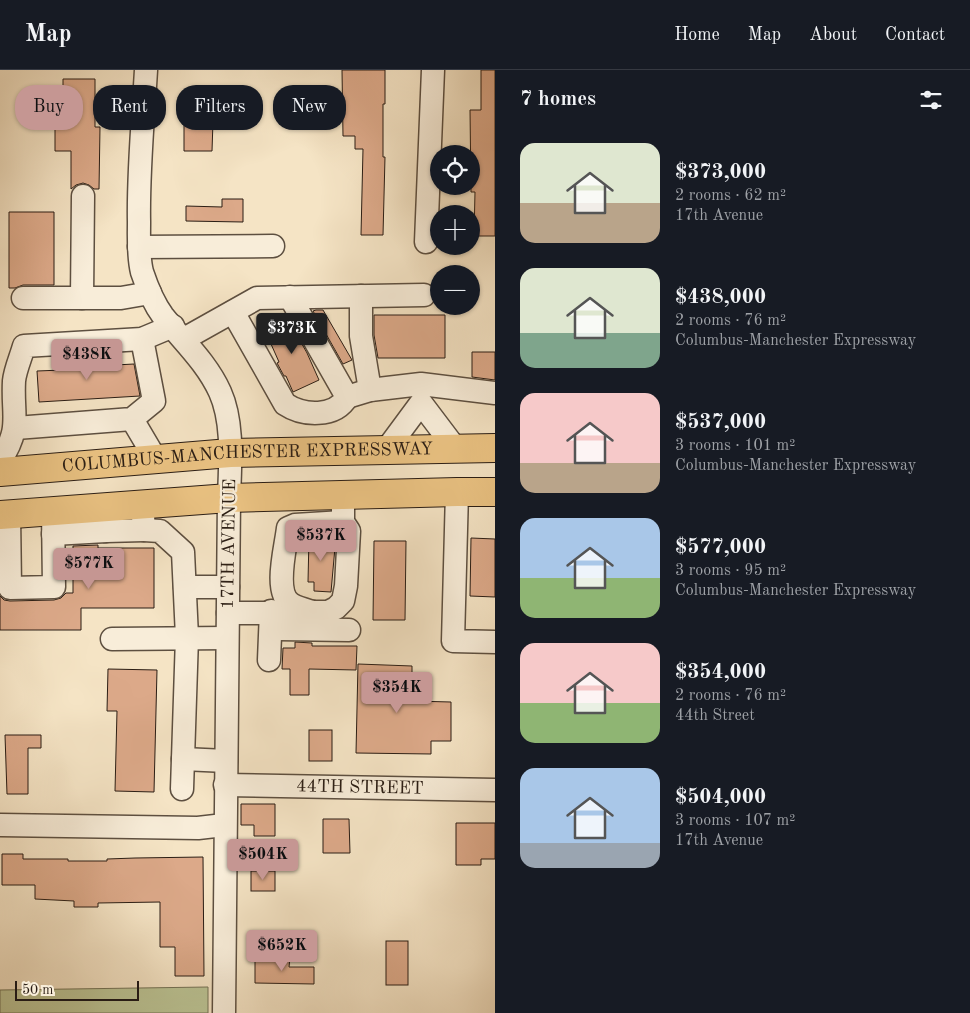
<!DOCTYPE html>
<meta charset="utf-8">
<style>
:root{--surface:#171b24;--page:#20242c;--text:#f1f3f6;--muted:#9ea1a6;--line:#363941;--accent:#c59692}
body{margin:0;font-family:"Old Standard TT",serif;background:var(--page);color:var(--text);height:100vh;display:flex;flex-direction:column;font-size:19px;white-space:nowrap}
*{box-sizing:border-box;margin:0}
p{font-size:16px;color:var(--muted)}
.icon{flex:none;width:28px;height:28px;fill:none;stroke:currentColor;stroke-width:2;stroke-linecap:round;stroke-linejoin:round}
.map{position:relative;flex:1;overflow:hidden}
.panel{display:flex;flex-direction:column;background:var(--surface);width:475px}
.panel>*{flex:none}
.hud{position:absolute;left:15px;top:15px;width:405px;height:45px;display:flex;gap:10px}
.controls{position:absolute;left:430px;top:75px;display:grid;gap:10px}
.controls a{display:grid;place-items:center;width:50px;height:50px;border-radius:50%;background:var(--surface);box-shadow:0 1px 4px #0004;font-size:25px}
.scale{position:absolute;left:15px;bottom:12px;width:124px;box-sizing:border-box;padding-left:5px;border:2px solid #2a1d14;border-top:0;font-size:14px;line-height:18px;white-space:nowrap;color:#2a1d14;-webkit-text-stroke:4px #f8edd9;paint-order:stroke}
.price{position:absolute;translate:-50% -42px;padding:0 11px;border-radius:5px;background:var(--accent);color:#111;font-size:16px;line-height:32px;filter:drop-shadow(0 1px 2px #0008)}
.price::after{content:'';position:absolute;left:50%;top:30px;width:15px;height:11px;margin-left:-8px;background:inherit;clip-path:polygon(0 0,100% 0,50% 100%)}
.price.active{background:#222;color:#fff}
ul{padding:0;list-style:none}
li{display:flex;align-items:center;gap:15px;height:125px;padding:0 25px}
li span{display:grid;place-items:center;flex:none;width:140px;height:100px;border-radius:15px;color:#555}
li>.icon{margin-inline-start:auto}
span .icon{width:60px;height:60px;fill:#fffc;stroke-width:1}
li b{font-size:21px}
h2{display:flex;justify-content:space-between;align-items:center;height:60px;padding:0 25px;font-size:21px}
.tag{padding:0 18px;border-radius:20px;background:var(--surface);box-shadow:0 1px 4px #0004;font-size:18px;line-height:45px}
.tag.active{background:var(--accent);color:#111}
header{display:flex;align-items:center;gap:30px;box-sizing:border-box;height:70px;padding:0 25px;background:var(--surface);border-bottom:1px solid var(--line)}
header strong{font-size:24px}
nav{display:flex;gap:28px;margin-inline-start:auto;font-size:18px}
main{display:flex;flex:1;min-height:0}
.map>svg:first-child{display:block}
</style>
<header>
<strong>Map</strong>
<nav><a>Home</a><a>Map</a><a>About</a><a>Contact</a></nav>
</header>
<main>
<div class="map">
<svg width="495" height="943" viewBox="0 0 495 943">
<rect width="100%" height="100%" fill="#f5e4c5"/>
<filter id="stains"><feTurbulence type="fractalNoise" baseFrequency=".004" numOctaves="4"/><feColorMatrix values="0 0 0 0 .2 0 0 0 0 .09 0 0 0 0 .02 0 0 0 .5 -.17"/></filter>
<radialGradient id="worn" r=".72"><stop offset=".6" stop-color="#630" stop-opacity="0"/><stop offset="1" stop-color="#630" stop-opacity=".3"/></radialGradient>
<!-- green -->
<polygon fill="#bbc495" stroke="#727054" points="208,917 208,943 0,943 0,920"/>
<!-- building -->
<g fill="#dca989" stroke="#2a1d14">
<polygon points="342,0 385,0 385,34 383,34 383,87 385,87 383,165 361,165 363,79 355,79 355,66 343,66"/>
<polygon points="481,0 495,0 495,166 474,166 475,122 471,122 470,40 481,40"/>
<polygon points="63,9 95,9 95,57 100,57 99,119 94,119 89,115 83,113 76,115 71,119 71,81 55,81 55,57 63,57"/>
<polygon points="184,50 213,51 212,81 184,81"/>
<polygon points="222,129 243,129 243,152 186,151 186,136 222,137"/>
<polygon points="9,142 54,142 54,215 23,215 15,218 9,218"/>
<polygon points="316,240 323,240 352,290 343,294 313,241"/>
<polygon points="285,244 307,283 319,310 293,322 286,306 284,306 277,293 279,292 267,265 278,260 273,249"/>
<polygon points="374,245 445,245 445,288 378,288 374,265"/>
<polygon points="472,282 495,282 495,310 472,307"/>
<polygon points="96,285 96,296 134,294 140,326 39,332 37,301 63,300 62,287"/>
<polygon points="336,466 331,522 314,521 314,512 308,512 309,467"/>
<polygon points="471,468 495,469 495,527 470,526"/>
<polygon points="374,471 406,471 405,550 373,550"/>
<polygon points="98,475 98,478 154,478 154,538 81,538 81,560 0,560 0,526 4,530 10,531 54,530 61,528 66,523 73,523 73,476"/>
<polygon points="295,572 312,573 312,576 357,576 356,600 309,599 309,625 290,625 290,599 282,599 283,578 295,578"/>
<polygon points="358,594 412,596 412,631 451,632 451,671 431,671 431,684 356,683"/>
<polygon points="108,599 157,600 154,722 115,721 117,641 107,641"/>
<rect x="309" y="660" width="23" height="31"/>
<polygon points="5,665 41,665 41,678 28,678 28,724 7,724"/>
<polygon points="241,734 275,734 275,766 254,766 254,755 241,755"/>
<polygon points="323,749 349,749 350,783 323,783"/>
<polygon points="456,753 495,753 495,789 481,789 481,795 456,795"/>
<polygon points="2,784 23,784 23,789 68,789 68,791 107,791 107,789 135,788 203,787 204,906 175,906 175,877 160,877 160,832 98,833 98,837 74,837 74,831 35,829 35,815 2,815"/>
<rect x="251" y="801" width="24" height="20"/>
<rect x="386" y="871" width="22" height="44"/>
<polygon points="255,887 290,888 289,897 314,897 314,914 255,913"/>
</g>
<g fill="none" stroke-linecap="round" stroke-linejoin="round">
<!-- minor casing -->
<g stroke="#5d4f40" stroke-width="25">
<g id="minor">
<path d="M 146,0 C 143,51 138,102 139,152 C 139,168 138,186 142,202 C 147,217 154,234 163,246 C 183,271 207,293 220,322 C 234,353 230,395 229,428 L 224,943"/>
<polyline points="426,172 433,0"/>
<polyline points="139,177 273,176"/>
<polyline points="361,226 361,266 370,320"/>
<polyline points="23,228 121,228 150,223"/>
<polyline points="82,228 83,126"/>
<path d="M 233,242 L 285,334 C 303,346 335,348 347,327 L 290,227"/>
<polyline points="184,269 257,228 424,225"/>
<polyline points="347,327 370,320 421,314 495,323"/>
<polyline points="132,349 155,388"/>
<polyline points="16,358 132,349 154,331 142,269"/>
<polyline points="387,379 421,333 455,378"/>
<path d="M 0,391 C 22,357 12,347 14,311 C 15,300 21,287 24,276 L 142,269 L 173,256"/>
<polyline points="457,422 453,571 495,572"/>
<polyline points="105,437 106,461 144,460 143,446"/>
<polyline points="9,444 10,518 54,517 53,441"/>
<polyline points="144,460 160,461 183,482 187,567 182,719"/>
<polyline points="53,464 106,461"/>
<polyline points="185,517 228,517"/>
<path d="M 313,542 C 306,540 297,538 291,534 C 273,522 286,477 288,458 L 295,455 L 343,452"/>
<polyline points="228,543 271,543 281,546 298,546 313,542 328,542 336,538 343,531 346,516 349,461 343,452 343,425"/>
<polyline points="279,559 349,560"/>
<polyline points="112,569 227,568"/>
<polyline points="269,590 271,541"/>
<polyline points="183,689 226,691"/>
<path id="s1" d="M 225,715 L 495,720"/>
<polyline points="0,755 198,758 224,755"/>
</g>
</g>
<!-- major casing -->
<g stroke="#2a1d14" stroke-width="30">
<g id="major">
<path id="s2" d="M 0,402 L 230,383 L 495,378"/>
<polyline points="0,445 229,428 457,422 495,422"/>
</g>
</g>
<!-- minor -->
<use href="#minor" stroke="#f8edd9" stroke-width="22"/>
<!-- major -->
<use href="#major" stroke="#eac282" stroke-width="28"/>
</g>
<g text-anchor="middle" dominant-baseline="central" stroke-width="4.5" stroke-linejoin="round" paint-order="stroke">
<!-- street labels -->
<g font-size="18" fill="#2a1d14" stroke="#f8edd9">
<text stroke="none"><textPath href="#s2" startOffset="248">COLUMBUS-MANCHESTER EXPRESSWAY</textPath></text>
<text transform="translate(229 474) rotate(-89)">17TH AVENUE</text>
<text stroke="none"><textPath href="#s1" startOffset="135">44TH STREET</textPath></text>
</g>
</g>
<rect width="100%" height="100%" filter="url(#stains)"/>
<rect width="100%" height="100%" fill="url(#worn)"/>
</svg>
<div class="controls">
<a><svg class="icon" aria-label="locate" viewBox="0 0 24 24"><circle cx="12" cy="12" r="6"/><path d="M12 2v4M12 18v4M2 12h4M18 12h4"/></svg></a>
<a>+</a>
<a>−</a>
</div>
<div class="scale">50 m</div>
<b class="price active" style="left:292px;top:285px">$373K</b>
<b class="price" style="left:87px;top:311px">$438K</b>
<b class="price" style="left:321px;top:492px">$537K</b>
<b class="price" style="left:89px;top:520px">$577K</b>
<b class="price" style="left:397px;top:644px">$354K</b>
<b class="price" style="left:263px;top:811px">$504K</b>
<b class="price" style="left:282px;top:902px">$652K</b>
<div class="hud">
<a class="tag active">Buy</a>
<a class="tag">Rent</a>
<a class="tag">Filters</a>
<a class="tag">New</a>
</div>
</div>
<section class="panel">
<h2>7 homes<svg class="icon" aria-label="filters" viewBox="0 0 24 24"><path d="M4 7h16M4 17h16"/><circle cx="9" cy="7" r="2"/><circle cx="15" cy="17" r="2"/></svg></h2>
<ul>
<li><span style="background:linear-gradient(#dfe7d0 60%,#b9a48a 0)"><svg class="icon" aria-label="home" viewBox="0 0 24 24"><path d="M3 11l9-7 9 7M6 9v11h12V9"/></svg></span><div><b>$373,000</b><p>2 rooms · 62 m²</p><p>17th Avenue</p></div></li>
<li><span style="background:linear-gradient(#dfe7d0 65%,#7fa58c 0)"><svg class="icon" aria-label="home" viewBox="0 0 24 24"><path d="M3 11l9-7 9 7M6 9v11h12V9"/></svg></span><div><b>$438,000</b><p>2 rooms · 76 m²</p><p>Columbus-Manchester Expressway</p></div></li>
<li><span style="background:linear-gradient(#f6c9c9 70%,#b9a48a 0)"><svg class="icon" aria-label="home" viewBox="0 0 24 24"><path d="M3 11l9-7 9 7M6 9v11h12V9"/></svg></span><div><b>$537,000</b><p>3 rooms · 101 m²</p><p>Columbus-Manchester Expressway</p></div></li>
<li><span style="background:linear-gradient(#a9c7e8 60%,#8fb573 0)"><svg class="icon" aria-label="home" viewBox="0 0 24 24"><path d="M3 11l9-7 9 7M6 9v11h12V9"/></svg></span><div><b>$577,000</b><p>3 rooms · 95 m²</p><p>Columbus-Manchester Expressway</p></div></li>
<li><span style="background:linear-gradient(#f6c9c9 60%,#8fb573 0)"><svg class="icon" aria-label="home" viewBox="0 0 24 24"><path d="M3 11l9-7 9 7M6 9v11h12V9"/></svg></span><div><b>$354,000</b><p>2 rooms · 76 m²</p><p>44th Street</p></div></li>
<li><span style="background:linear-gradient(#a9c7e8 75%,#9aa5b1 0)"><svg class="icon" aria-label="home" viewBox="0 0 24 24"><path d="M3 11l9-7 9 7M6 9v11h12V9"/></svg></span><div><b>$504,000</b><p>3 rooms · 107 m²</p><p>17th Avenue</p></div></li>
</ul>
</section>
</main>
